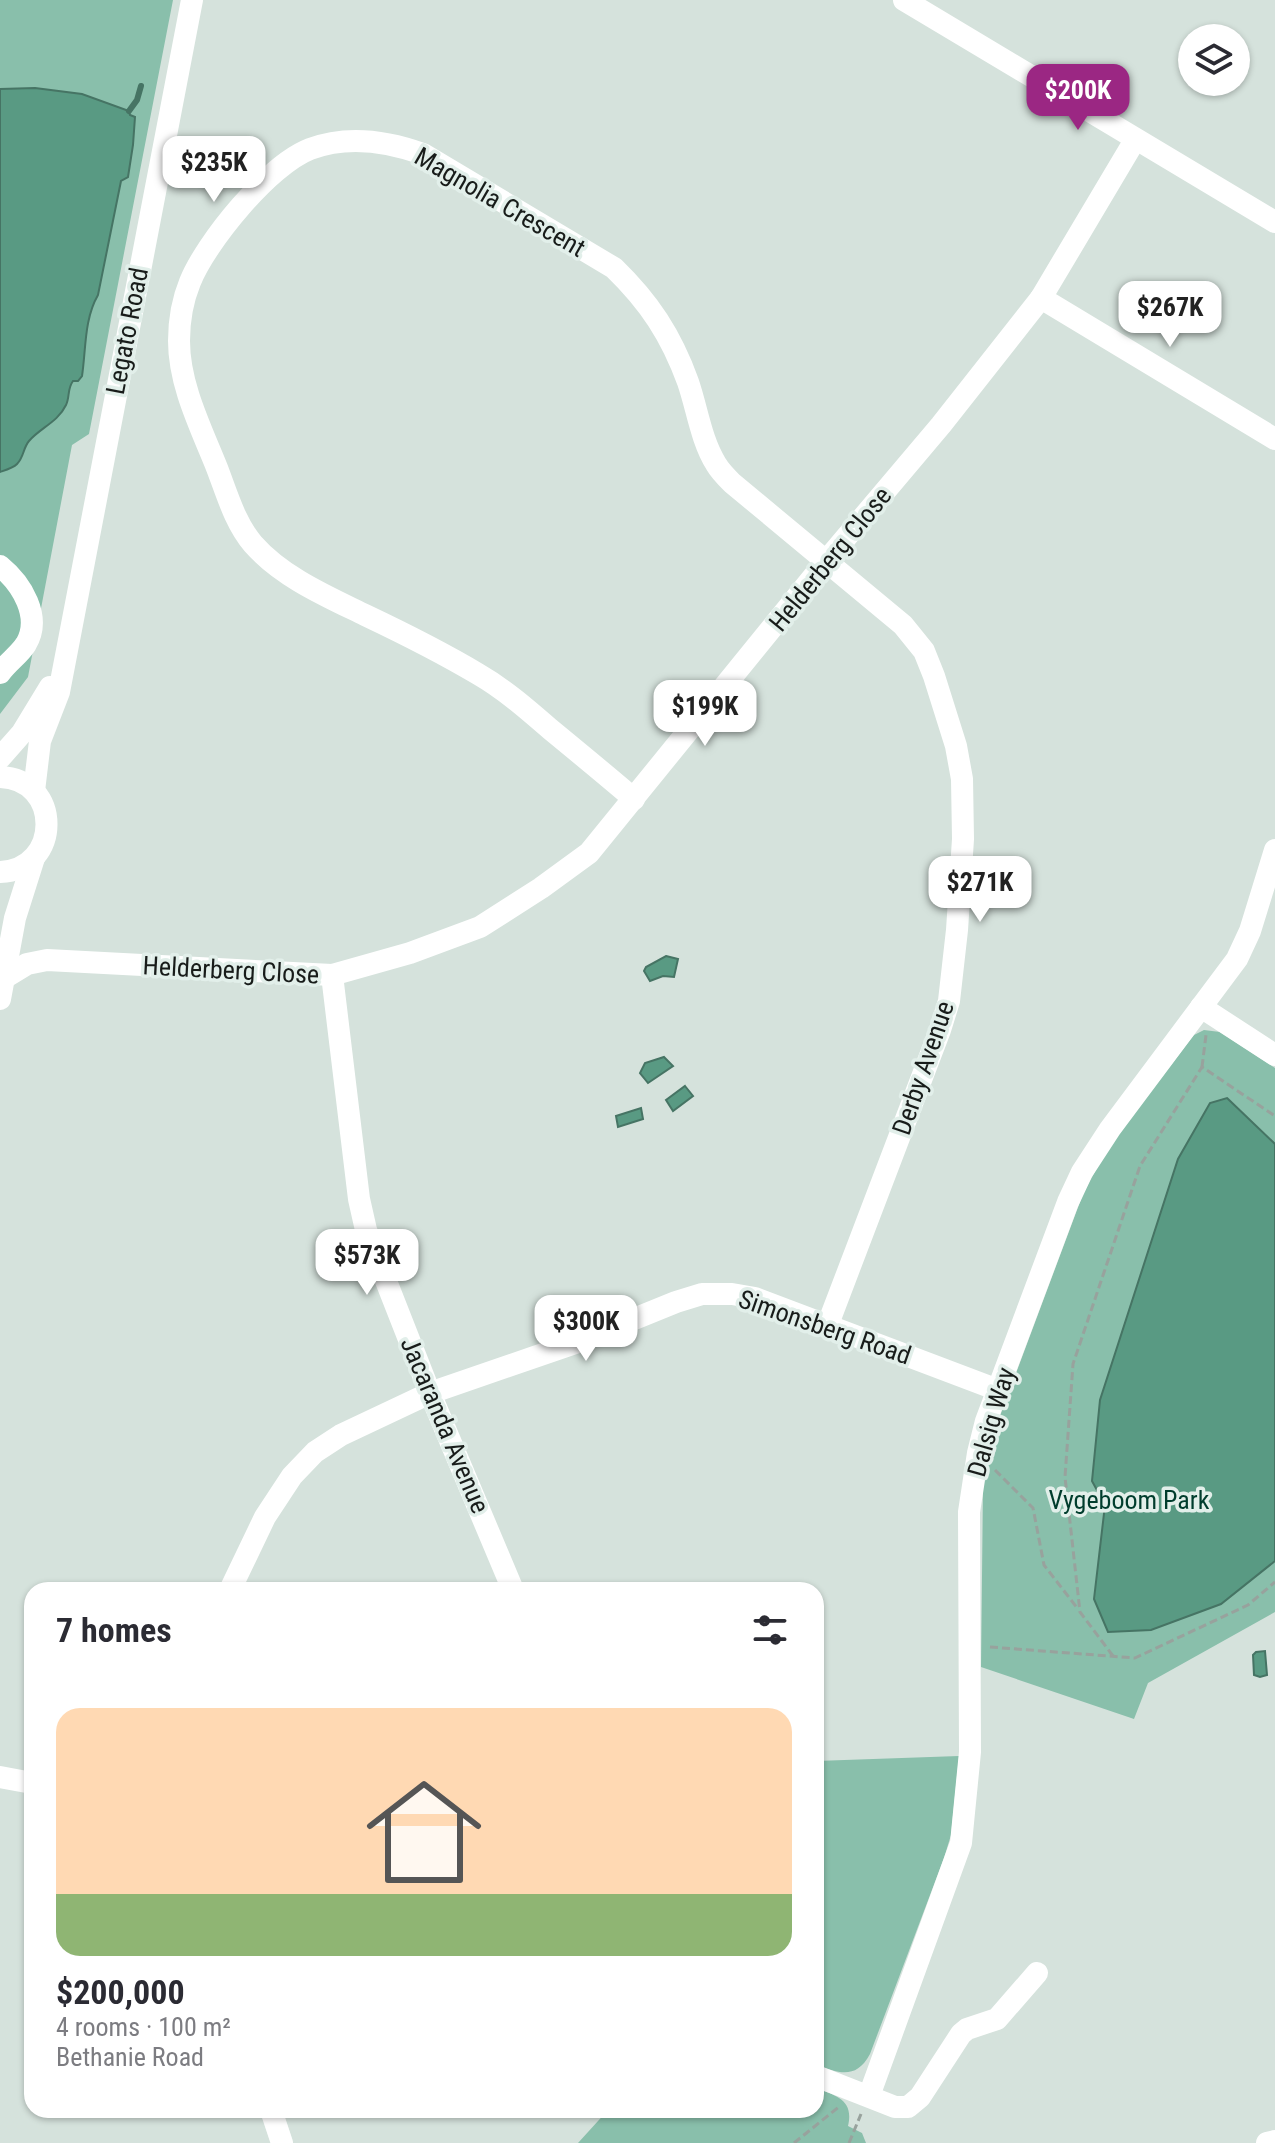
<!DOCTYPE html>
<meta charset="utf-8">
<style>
:root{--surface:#fff;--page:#f2f2f3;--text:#2b2b33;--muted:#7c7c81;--accent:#9b2783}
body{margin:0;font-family:"Roboto Condensed",sans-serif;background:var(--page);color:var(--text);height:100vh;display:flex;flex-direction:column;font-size:30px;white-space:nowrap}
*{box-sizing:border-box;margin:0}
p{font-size:26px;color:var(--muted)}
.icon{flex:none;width:44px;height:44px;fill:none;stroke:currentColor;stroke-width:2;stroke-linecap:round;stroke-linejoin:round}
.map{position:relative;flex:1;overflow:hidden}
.side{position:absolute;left:24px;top:1582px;width:800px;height:536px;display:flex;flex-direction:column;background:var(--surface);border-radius:24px;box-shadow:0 2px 6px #0004}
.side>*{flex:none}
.fabs{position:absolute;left:1178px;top:24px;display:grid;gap:16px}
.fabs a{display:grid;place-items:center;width:72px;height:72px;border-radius:50%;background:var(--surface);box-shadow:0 2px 6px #0004;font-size:40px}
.price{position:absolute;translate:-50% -68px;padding:0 18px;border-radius:16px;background:#fff;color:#222;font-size:26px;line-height:52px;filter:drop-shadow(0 2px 4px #0008)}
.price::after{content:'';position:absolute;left:50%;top:48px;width:24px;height:18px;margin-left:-12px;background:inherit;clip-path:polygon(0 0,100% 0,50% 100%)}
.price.selected{background:var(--accent);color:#fff}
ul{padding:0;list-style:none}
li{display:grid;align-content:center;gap:16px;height:424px;padding:0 32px}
li span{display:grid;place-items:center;height:248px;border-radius:24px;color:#555}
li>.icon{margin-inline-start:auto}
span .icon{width:144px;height:144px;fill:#fffc;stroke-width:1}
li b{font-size:34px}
h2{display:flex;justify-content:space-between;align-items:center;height:96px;padding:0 32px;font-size:34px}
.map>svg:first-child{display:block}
</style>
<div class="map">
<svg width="1275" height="2143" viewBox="0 0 1275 2143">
<rect width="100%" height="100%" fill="#d5e2dc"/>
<!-- green -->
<g fill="#89bfab">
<polygon points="0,0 173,0 89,434 72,445 28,677 0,714"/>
<polygon points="1204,1030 1220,1032 1275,1068 1275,1612 1148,1683 1134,1719 981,1667 983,1486 994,1432 1083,1194 1108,1147 1194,1035"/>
<path d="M 959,1756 L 951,1835 L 944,1858 L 870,2054 C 856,2080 839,2073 816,2065 L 816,1761 Z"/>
<path d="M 816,2088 C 837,2096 854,2100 848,2126 L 862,2133 L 866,2143 L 578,2143 L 608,2110 L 816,2110 Z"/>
</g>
<!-- water -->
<g fill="#599a83" stroke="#467464" stroke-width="2">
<path d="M 35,88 L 82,94 L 129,111 L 130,115 L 135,117 L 133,145 L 128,177 L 121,181 L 98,295 C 84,319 86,350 82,376 L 78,381 L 73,381 C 67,389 70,397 66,405 C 58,422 40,428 29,441 C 23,448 24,457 17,464 C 13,468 6,470 0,472 L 0,89 Z"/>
<polygon points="666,956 678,959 674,977 663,976 650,981 644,971 646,967"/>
<polygon points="664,1057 673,1066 648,1083 640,1073 645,1063"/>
<polygon points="685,1086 693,1096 673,1111 666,1100"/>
<polygon points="1227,1098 1275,1144 1275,1561 1221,1604 1151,1630 1108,1632 1094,1599 1105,1505 1092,1481 1100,1400 1178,1159 1210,1103"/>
<polygon points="641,1108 643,1119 618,1127 616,1116"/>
<polygon points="1265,1651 1267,1675 1260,1677 1254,1675 1253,1655 1256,1652"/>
</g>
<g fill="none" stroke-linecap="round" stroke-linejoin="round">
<!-- stream -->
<polyline stroke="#467464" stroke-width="6" points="129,111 137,100 141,86"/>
<!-- path -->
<g stroke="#98a29d" stroke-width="3" stroke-dasharray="8 4" stroke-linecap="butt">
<polyline points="1202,1067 1206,1035"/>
<polyline points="995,1470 1033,1508 1044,1565 1078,1609"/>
<polyline points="990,1647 1135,1658 1248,1605 1275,1582"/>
<polyline points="1113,1656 1080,1612 1065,1477 1073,1364 1140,1166 1202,1067 1275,1116"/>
<polyline points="794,2143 840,2106"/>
<polyline points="849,2143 861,2114"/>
</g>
<!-- minor -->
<g stroke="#fff" stroke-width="22">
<polyline points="904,0 1275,222"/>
<polyline points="1041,298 1275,439"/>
<path d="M 0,566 C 22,584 42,617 26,644 C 19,655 8,662 0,673"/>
<polyline points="0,758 22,733 50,687"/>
<path d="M 0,777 C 62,779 62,869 0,872"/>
<polyline points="34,791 40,741 59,692 192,0"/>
<path d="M 634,799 C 606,775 578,752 550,729 C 527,709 504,689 478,674 C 441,652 403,633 365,615 C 326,596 282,577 253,544 C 235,523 227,494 217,468 C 201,428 179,385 179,341 C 179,322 183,299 190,282 C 206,242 269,165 310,149 C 347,135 387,141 423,154 L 614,268 C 649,302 671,335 688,382 C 697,408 701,440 716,464 C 720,471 726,477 732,483 L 903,625 L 924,651 L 934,676 L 956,746 L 962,779 L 963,839 L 957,930 L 949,1001 L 940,1030 L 828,1324"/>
<polyline points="332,975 359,1199 366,1230 430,1393 513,1590"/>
<polyline points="4,978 27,964 47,960 332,975 410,953 480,927 541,888 589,853 827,560 941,425 1041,298 1135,140"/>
<polyline points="0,999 15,918 34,858"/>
<polyline points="1201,1007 1275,1055"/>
<polyline points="230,1590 265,1517 292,1476 315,1452 341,1435 430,1393 575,1343 676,1302 702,1294 732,1294 755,1298 998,1390"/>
<polyline points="0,1777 32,1783"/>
<polyline points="816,2076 895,2107 908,2107 920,2097 961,2034 967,2029 997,2019 1037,1973"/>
<polyline points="869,2096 961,1843 970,1752 969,1512 978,1453 986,1421 1068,1202 1082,1172 1110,1129 1237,959 1250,931 1275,850"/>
<polyline points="271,2110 282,2143"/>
<polyline points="1267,2143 1275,2141"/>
</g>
</g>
<g text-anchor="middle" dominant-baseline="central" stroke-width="7" stroke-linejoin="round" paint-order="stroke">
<!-- street labels -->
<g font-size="26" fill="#181c1a" stroke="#e2efea">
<text transform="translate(500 202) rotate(30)">Magnolia Crescent</text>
<text transform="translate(127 331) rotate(-79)">Legato Road</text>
<text transform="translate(830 559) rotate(-51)">Helderberg Close</text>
<text transform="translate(231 970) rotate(3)">Helderberg Close</text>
<text transform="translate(923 1068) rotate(-71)">Derby Avenue</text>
<text transform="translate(825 1327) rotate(19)">Simonsberg Road</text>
<text transform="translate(991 1422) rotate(-74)">Dalsig Way</text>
<text transform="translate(445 1425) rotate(67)">Jacaranda Avenue</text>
</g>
<!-- park labels -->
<g font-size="26" fill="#003d2d" stroke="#e2efea">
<text x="1129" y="1500">Vygeboom Park</text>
</g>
</g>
</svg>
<div class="fabs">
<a><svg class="icon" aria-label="layers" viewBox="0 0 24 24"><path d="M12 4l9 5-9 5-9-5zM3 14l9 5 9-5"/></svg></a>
</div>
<b class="price selected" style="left:1078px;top:132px">$200K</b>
<b class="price" style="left:214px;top:204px">$235K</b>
<b class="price" style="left:1170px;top:349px">$267K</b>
<b class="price" style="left:705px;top:748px">$199K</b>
<b class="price" style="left:980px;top:924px">$271K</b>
<b class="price" style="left:367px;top:1297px">$573K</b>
<b class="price" style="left:586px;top:1363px">$300K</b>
<section class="side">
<h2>7 homes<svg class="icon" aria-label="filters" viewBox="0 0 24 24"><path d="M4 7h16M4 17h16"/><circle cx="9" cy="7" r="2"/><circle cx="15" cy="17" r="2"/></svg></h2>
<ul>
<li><span style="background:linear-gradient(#ffd9b3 75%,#8fb573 0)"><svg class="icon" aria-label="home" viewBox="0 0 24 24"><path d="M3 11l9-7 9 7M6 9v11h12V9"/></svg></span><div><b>$200,000</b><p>4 rooms · 100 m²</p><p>Bethanie Road</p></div></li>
</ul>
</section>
</div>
